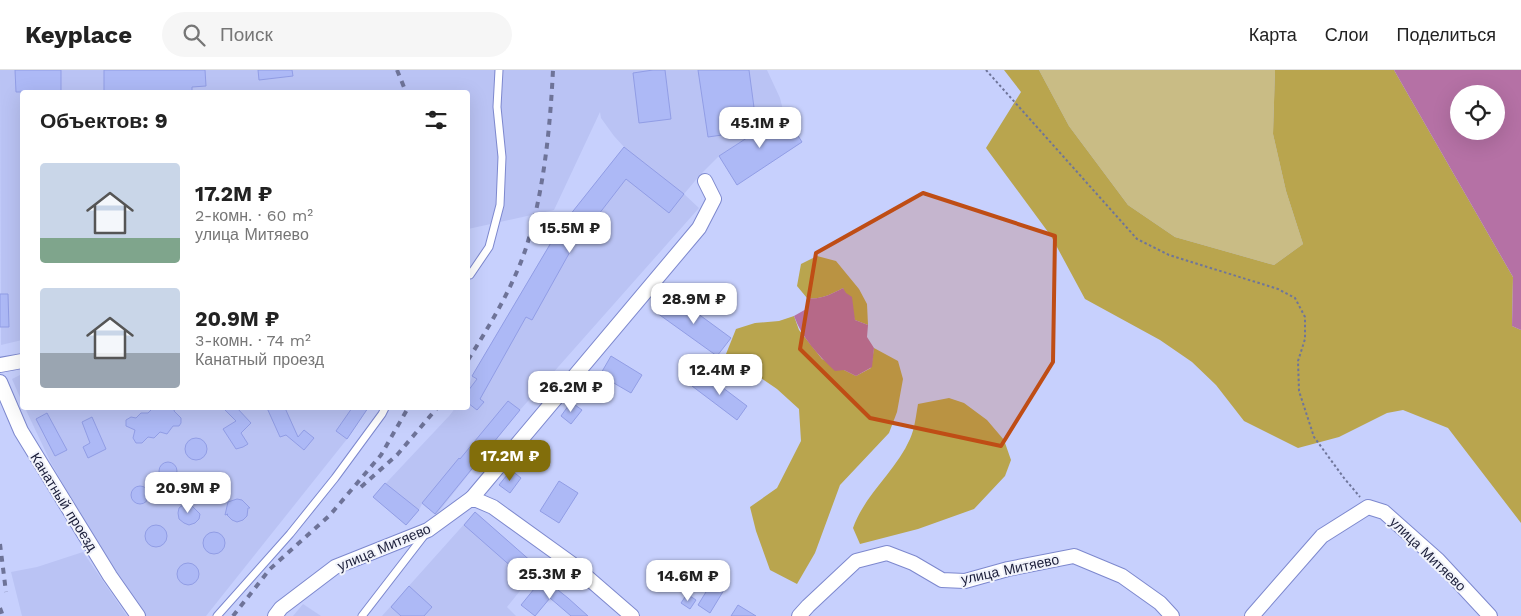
<!DOCTYPE html>
<html lang="ru">
<meta charset="utf-8">
<style>
:root{--surface:#fff;--page:#f6f6f6;--text:#222;--muted:#767676;--line:#e0e0e0;--accent:#826e0b}
body{margin:0;font-family:"Work Sans",sans-serif;background:var(--page);color:var(--text);height:100vh;display:flex;flex-direction:column;font-size:19px;white-space:nowrap}
*{box-sizing:border-box;margin:0}
p{font-size:16px;color:var(--muted)}
.icon{flex:none;width:28px;height:28px;fill:none;stroke:currentColor;stroke-width:2;stroke-linecap:round;stroke-linejoin:round}
.map{position:relative;flex:1;overflow:hidden}
.details{position:absolute;left:20px;top:20px;width:450px;height:320px;display:flex;flex-direction:column;background:var(--surface);border-radius:5px;box-shadow:0 5px 20px #0002}
.details>*{flex:none}
.tools{position:absolute;left:1450px;top:15px;display:grid;gap:10px}
.tools a{display:grid;place-items:center;width:55px;height:55px;border-radius:50%;background:var(--surface);box-shadow:0 5px 20px #0002;font-size:25px}
.price{position:absolute;translate:-50% -42px;padding:0 11px;border-radius:10px;background:#fff;color:#222;font-size:16px;line-height:32px;filter:drop-shadow(0 1px 2px #0008)}
.price::after{content:'';position:absolute;left:50%;top:30px;width:15px;height:11px;margin-left:-8px;background:inherit;clip-path:polygon(0 0,100% 0,50% 100%)}
.price.current{background:var(--accent);color:#fff}
ul{padding:0;list-style:none}
li{display:flex;align-items:center;gap:15px;height:125px;padding:0 20px}
li span{display:grid;place-items:center;flex:none;width:140px;height:100px;border-radius:5px;color:#555}
li>.icon{margin-inline-start:auto}
span .icon{width:60px;height:60px;fill:#fffc;stroke-width:1}
li b{font-size:21px}
h2{display:flex;justify-content:space-between;align-items:center;height:60px;padding:0 20px;font-size:21px}
header{display:flex;align-items:center;gap:30px;box-sizing:border-box;height:70px;padding:0 25px;background:var(--surface);border-bottom:1px solid var(--line)}
header strong{font-size:24px}
nav{display:flex;gap:28px;margin-inline-start:auto;font-size:18px}
.search{width:350px;height:45px;background:var(--page);display:flex;align-items:center;gap:12px;box-sizing:border-box;padding:0 18px;border-radius:28px;color:var(--muted);font-size:19px}
.map>svg:first-child{display:block}
</style>
<header>
<strong>Keyplace</strong>
<div class="search"><svg class="icon" aria-label="search" viewBox="0 0 24 24"><circle cx="10" cy="10" r="6"/><path d="M15 15l6 6"/></svg>Поиск</div>
<nav><a>Карта</a><a>Слои</a><a>Поделиться</a></nav>
</header>
<div class="map">
<svg width="1521" height="546" viewBox="0 0 1521 546">
<rect width="100%" height="100%" fill="#c7d0fd"/>
<!-- built -->
<g fill="#bac3f4">
<polygon points="0,0 767,0 780,28 784,44 719,86 700,105 684,124 699,138 520,340 436,445 422,434 419,440 406,455 373,427 450,345 455,338 468,338 468,321 472,306 554,167 554,165 624,77 614,66 601,48 600,42 554,140 468,159 468,22 22,22 22,270 1,275"/>
<polygon points="22,304 22,332 12,309"/>
<polygon points="25,338 368,338 347,369 206,546 144,546 94,468 51,393"/>
<polygon points="475,442 533,493 544,491 507,537 516,546 382,546"/>
<polygon points="83,482 127,546 22,546 11,502 37,497"/>
<polygon points="303,534 321,546 293,546"/>
</g>
<!-- green -->
<polygon fill="#c9bc85" points="1039,0 1275,0 1273,64 1286,121 1303,174 1274,195 1175,167 1128,135 1069,56"/>
<!-- forest -->
<g fill="#b9a54e">
<polygon points="1004,0 1039,0 1069,56 1128,135 1175,167 1274,195 1303,174 1286,121 1273,64 1275,0 1394,0 1513,207 1512,256 1521,260 1521,453 1448,358 1403,340 1387,343 1339,367 1298,378 1244,351 1216,315 1192,292 1160,270 1085,229 1051,166 986,78 1021,22"/>
<path d="M 817,186 L 836,191 L 859,219 L 867,234 L 868,255 L 855,250 L 843,218 C 832,224 820,230 807,228 L 797,216 L 801,194 Z"/>
<polygon points="794,246 799,260 822,289 856,306 871,298 874,278 898,291 903,309 897,342 889,363 840,415 815,483 797,514 770,500 756,461 750,437 777,418 801,371 799,339 777,319 758,306 725,293 726,284 736,259 755,253 779,251"/>
<path d="M 949,328 L 964,333 L 987,350 L 1004,370 L 1011,390 L 1005,406 L 974,439 L 918,459 L 860,474 L 853,458 C 865,424 896,401 910,369 C 915,358 916,345 918,334 Z"/>
</g>
<!-- water -->
<g fill="#b571a5" fill-rule="evenodd">
<path d="M 1394,0 L 1521,0 L 1521,260 L 1512,256 L 1513,207 ZM 1459,24 L 1496,24 L 1496,61 L 1459,61 Z"/>
<path d="M 843,218 L 846,223 L 852,227 L 855,250 L 868,255 L 867,267 L 874,278 L 872,297 L 856,306 L 844,300 L 835,301 C 818,285 802,268 794,246 L 808,238 L 809,233 L 807,228 C 820,230 832,224 843,218 Z"/>
</g>
<!-- building -->
<g fill="#adb9f6" stroke="#919de5">
<polygon points="15,0 61,0 61,22 16,22"/>
<polygon points="104,0 205,0 206,16 192,17 192,22 104,22"/>
<polygon points="258,0 292,0 293,6 259,10"/>
<polygon points="653,0 665,0 671,49 639,53 633,3"/>
<polygon points="698,0 749,0 757,60 708,67"/>
<polygon points="784,44 802,72 737,115 719,86"/>
<polygon points="624,77 684,124 669,143 626,109 571,180 532,250 526,247 480,329 484,332 477,340 468,333 468,321 477,309 472,306 555,166 554,165"/>
<polygon points="0,224 8,224 9,257 0,257"/>
<polygon points="671,224 731,268 717,286 657,243"/>
<polygon points="611,286 642,305 631,323 600,305"/>
<polygon points="702,302 747,336 737,350 692,316"/>
<polygon points="508,331 520,340 435,444 422,433 459,388 460,389"/>
<polygon points="571,332 582,340 571,354 561,346"/>
<polygon points="153,338 175,338 174,341 181,348 181,353 179,356 173,356 167,364 160,362 154,368 148,367 142,373 136,373 133,368 135,360 126,356 126,350 131,347 136,348 141,343 148,343"/>
<polygon points="223,338 237,338 251,353 241,363 248,374 243,377 236,379 223,359 236,351"/>
<polygon points="267,338 285,338 298,367 304,360 314,368 304,380 286,365 280,367"/>
<polygon points="352,338 368,338 347,369 336,361"/>
<polygon points="47,343 67,380 55,386 36,349"/>
<polygon points="92,347 106,379 88,388 83,377 90,373 82,352"/>
<circle cx="196" cy="379" r="11"/>
<circle cx="168" cy="401" r="9"/>
<polygon points="511,400 521,408 510,423 499,415"/>
<polygon points="212,403 218,404 222,408 223,414 221,423 212,425 203,423 201,414 202,408 206,404"/>
<polygon points="559,411 578,423 559,453 540,441"/>
<polygon points="385,413 419,440 406,455 373,427"/>
<circle cx="140" cy="425" r="9"/>
<polygon points="237,429 242,430 250,438 248,438 247,446 243,450 237,452 232,450 227,445 228,444 225,445 228,432"/>
<polygon points="188,432 200,444 199,449 195,453 189,455 184,453 179,449 178,443 179,438 184,434"/>
<polygon points="475,442 533,493 522,506 464,455"/>
<circle cx="156" cy="466" r="11"/>
<circle cx="214" cy="473" r="11"/>
<circle cx="188" cy="504" r="11"/>
<polygon points="702,496 727,515 710,543 698,535 709,517 695,508"/>
<polygon points="543,508 568,528 588,546 571,546 550,528 535,546 521,535"/>
<polygon points="409,516 432,537 424,546 401,546 391,537"/>
<polygon points="687,524 696,530 690,539 681,533"/>
<polygon points="738,535 756,546 731,546"/>
</g>
<g fill="none" stroke-linecap="round" stroke-linejoin="round">
<!-- service casing -->
<g stroke="#7d88ce" stroke-width="9">
<g id="service">
<polyline points="468,205 470,205 489,177 500,135 502,87 497,37 499,0"/>
<polyline points="217,546 290,464 335,408 382,344 385,338"/>
<polyline points="362,546 426,463"/>
</g>
</g>
<!-- minor casing -->
<g stroke="#7d88ce" stroke-width="16">
<g id="minor">
<polyline points="0,295 22,291"/>
<polyline points="0,312 21,361 110,506 138,546"/>
<polyline points="472,428 699,158 714,129 705,111"/>
<polyline points="275,546 281,538 335,497 428,460 472,428 493,437 572,494 632,546"/>
<polyline points="799,546 808,536 856,491 887,483 913,493 942,510 965,511 1008,499 1074,486 1122,506 1160,533 1172,546"/>
<polyline points="1252,546 1322,466 1368,437 1384,442 1438,490 1490,546"/>
</g>
</g>
<!-- path -->
<polyline stroke="#6f759a" stroke-width="2" stroke-dasharray="2.5 2.5" stroke-linecap="butt" points="986,0 1137,169 1169,185 1278,219 1295,228 1305,247 1305,269 1298,291 1299,321 1314,367 1344,408 1360,427"/>
<!-- service -->
<use href="#service" stroke="#fff" stroke-width="7"/>
<!-- minor -->
<use href="#minor" stroke="#fff" stroke-width="14"/>
<!-- rail -->
<g stroke="#6e7398" stroke-width="4" stroke-dasharray="6 6" stroke-linecap="butt">
<polyline points="397,0 406,22"/>
<path d="M 468,290 C 490,255 513,217 526,178 C 544,121 550,59 553,0"/>
<polyline points="361,417 397,385 437,338"/>
<polyline points="0,474 6,522"/>
<polyline points="0,538 3,546"/>
<polyline points="233,546 270,499 330,445 381,385 408,338"/>
</g>
</g>
<!-- marked area -->
<path fill="#bf4d15" fill-opacity="0.2" stroke="#bf4d15" stroke-width="4" stroke-linejoin="round" d="M 923,123 L 1055,166 L 1053,292 L 1001,376 L 870,348 L 800,279 L 816,183 Z"/>
<g text-anchor="middle" dominant-baseline="central" stroke-width="4" stroke-linejoin="round" paint-order="stroke">
<!-- street labels -->
<g font-size="14" fill="#1a1d39" stroke="#f1f3fb">
<text transform="translate(64 432) rotate(58)">Канатный проезд</text>
<text transform="translate(384 477) rotate(-23)">улица Митяево</text>
<text transform="translate(1428 484) rotate(44)">улица Митяево</text>
<text transform="translate(1010 499) rotate(-12)">улица Митяево</text>
</g>
</g>
</svg>
<div class="tools">
<a><svg class="icon" aria-label="locate" viewBox="0 0 24 24"><circle cx="12" cy="12" r="6"/><path d="M12 2v4M12 18v4M2 12h4M18 12h4"/></svg></a>
</div>
<b class="price" style="left:760px;top:79px">45.1M ₽</b>
<b class="price" style="left:570px;top:184px">15.5M ₽</b>
<b class="price" style="left:694px;top:255px">28.9M ₽</b>
<b class="price" style="left:720px;top:326px">12.4M ₽</b>
<b class="price" style="left:571px;top:343px">26.2M ₽</b>
<b class="price current" style="left:510px;top:412px">17.2M ₽</b>
<b class="price" style="left:188px;top:444px">20.9M ₽</b>
<b class="price" style="left:550px;top:530px">25.3M ₽</b>
<b class="price" style="left:688px;top:532px">14.6M ₽</b>
<section class="details">
<h2>Объектов: 9<svg class="icon" aria-label="filters" viewBox="0 0 24 24"><path d="M4 7h16M4 17h16"/><circle cx="9" cy="7" r="2"/><circle cx="15" cy="17" r="2"/></svg></h2>
<ul>
<li><span style="background:linear-gradient(#c9d6e8 75%,#7fa58c 0)"><svg class="icon" aria-label="home" viewBox="0 0 24 24"><path d="M3 11l9-7 9 7M6 9v11h12V9"/></svg></span><div><b>17.2M ₽</b><p>2-комн. · 60 m²</p><p>улица Митяево</p></div></li>
<li><span style="background:linear-gradient(#c9d6e8 65%,#9aa5b1 0)"><svg class="icon" aria-label="home" viewBox="0 0 24 24"><path d="M3 11l9-7 9 7M6 9v11h12V9"/></svg></span><div><b>20.9M ₽</b><p>3-комн. · 74 m²</p><p>Канатный проезд</p></div></li>
</ul>
</section>
</div>
